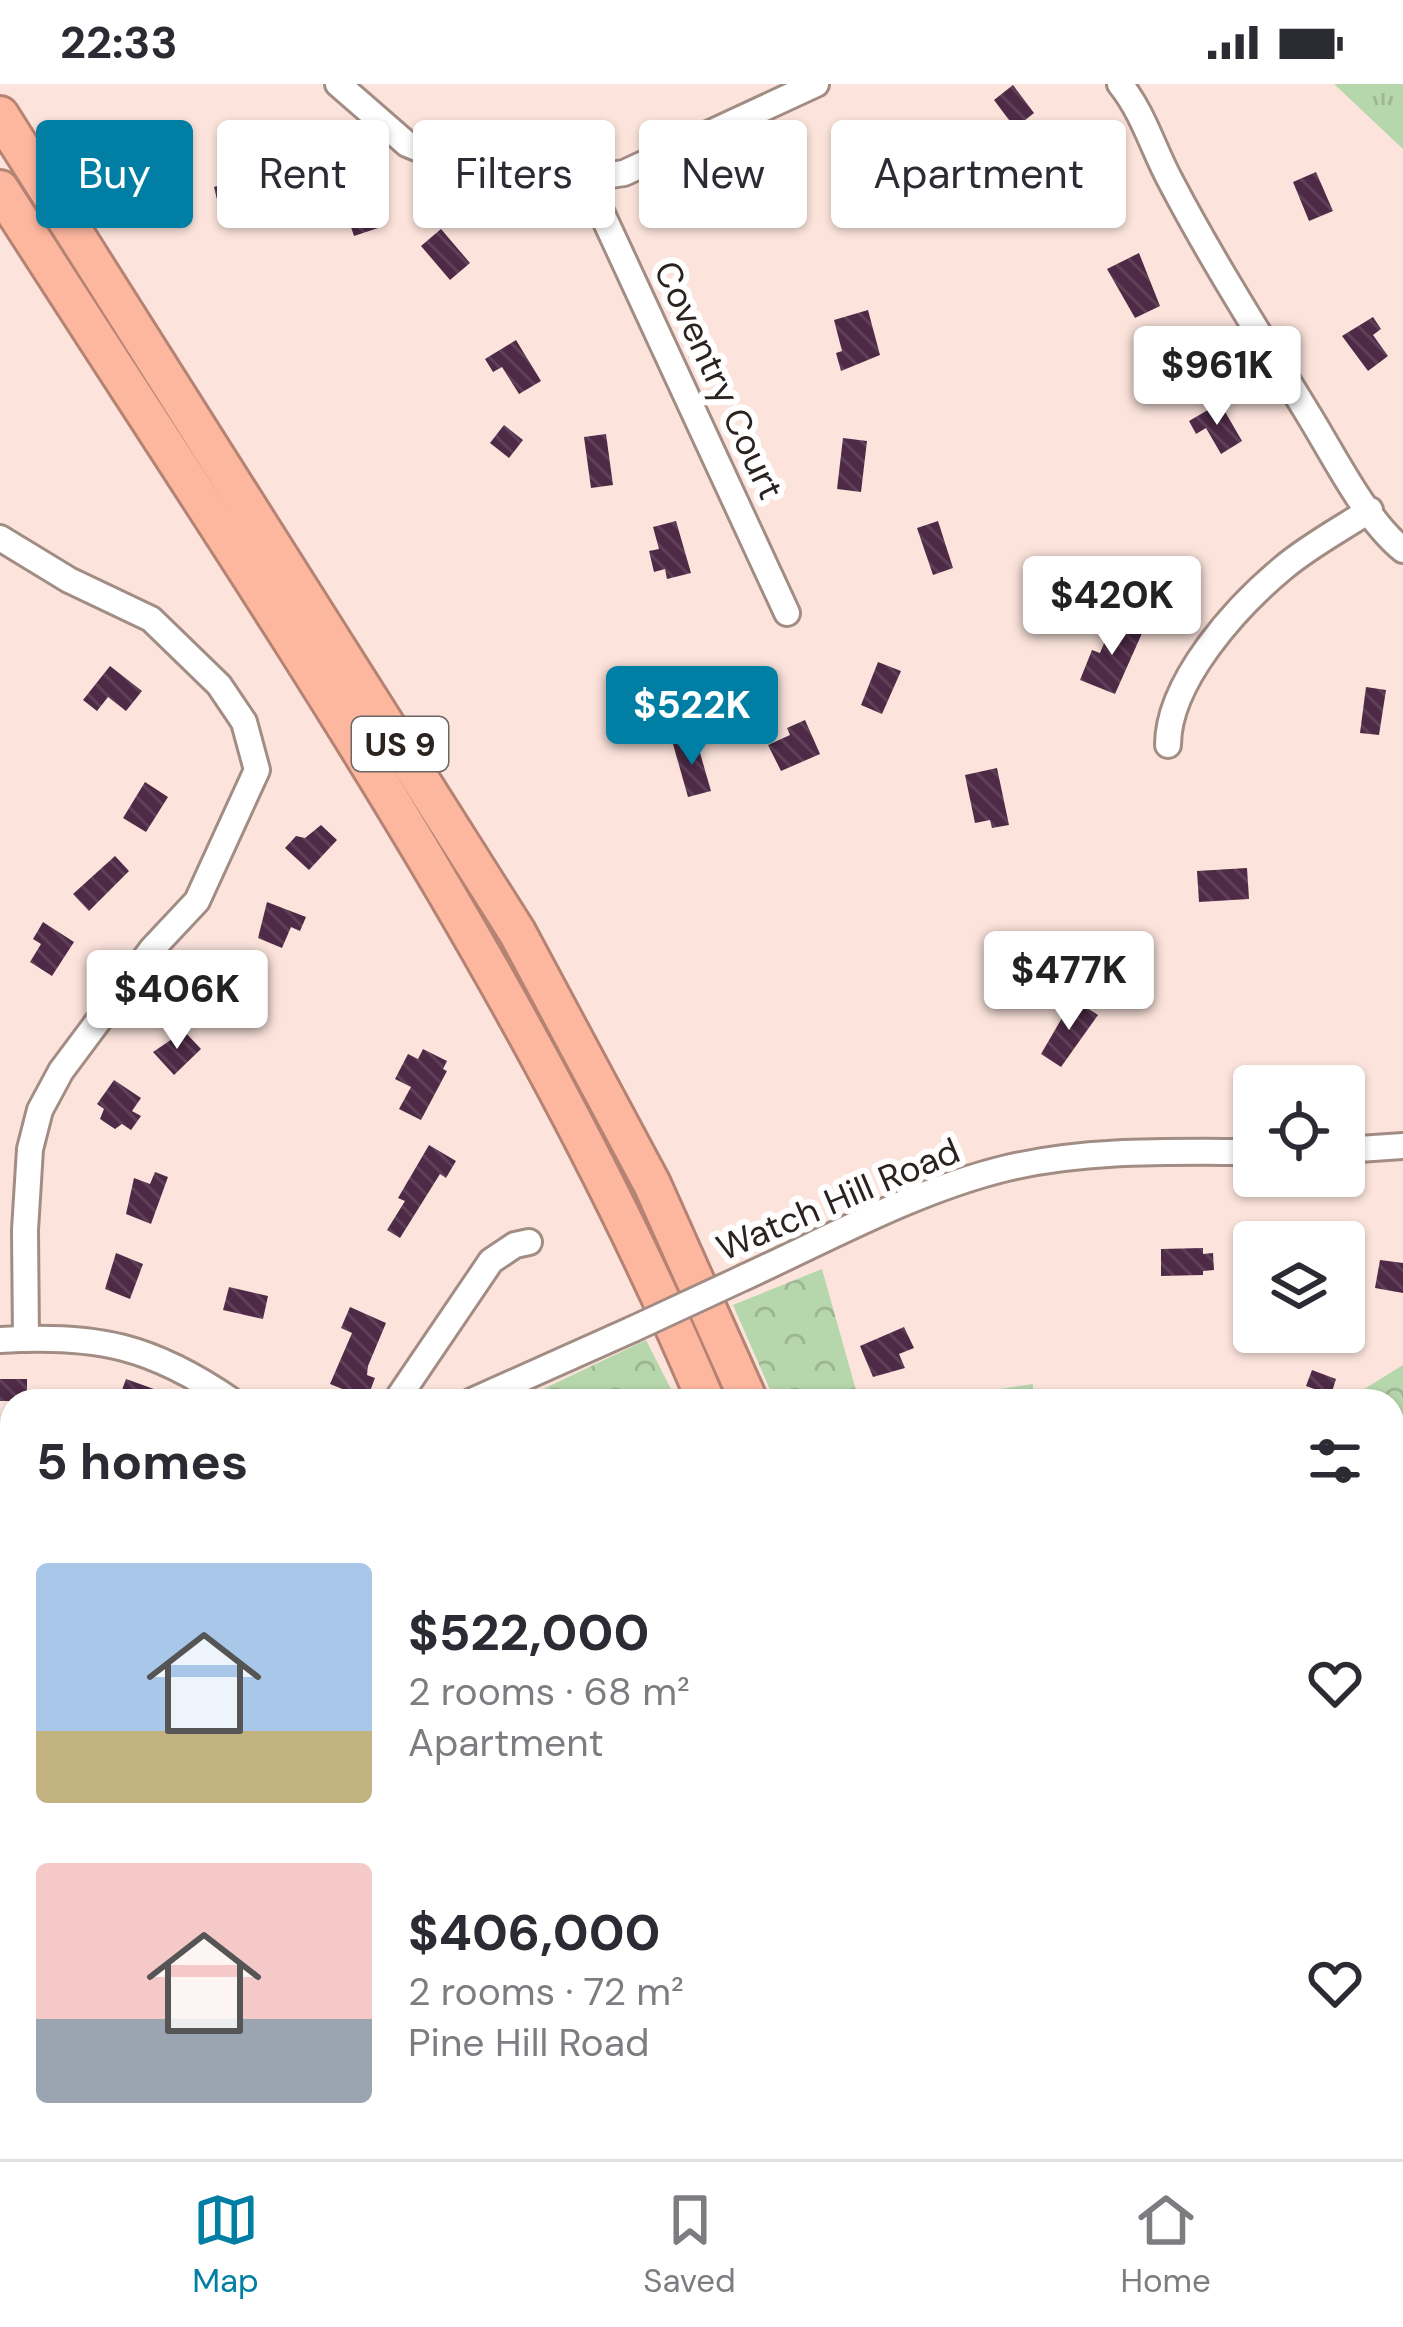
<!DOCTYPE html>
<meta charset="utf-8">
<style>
:root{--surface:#fff;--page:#f2f2f3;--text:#2b2b33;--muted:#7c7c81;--line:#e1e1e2;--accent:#007ea4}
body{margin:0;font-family:"DM Sans",sans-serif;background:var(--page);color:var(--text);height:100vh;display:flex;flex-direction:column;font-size:45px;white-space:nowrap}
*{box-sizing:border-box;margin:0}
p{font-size:39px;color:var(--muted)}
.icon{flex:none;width:66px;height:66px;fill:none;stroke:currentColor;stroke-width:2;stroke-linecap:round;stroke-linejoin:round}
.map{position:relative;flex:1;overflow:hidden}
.details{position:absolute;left:0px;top:1305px;width:1404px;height:771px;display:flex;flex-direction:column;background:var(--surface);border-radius:36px 36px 0 0;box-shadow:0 3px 9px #0004}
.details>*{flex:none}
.guide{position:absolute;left:36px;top:36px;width:1332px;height:108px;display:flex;gap:24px}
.buttons{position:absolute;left:1233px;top:981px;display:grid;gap:24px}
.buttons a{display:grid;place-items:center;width:132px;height:132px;border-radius:12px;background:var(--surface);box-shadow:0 3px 9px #0004;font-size:60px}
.price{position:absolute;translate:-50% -102px;padding:0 27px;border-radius:12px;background:#fff;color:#222;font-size:39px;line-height:78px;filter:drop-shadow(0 3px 6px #0008)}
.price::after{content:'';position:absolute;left:50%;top:72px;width:36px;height:27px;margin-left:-18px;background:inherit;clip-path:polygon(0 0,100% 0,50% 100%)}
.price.active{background:var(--accent);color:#fff}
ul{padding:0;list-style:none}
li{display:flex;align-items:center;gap:36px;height:300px;padding:0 36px}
li span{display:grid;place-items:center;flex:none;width:336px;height:240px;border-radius:12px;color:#555}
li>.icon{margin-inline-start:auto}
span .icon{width:144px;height:144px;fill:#fffc;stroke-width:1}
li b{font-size:51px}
h2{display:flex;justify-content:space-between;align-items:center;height:144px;padding:0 36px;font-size:51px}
.chip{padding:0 42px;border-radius:12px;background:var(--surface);box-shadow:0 3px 9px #0004;font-size:42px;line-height:108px}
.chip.active{background:var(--accent);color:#fff}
.status{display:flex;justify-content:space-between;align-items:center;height:84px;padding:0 60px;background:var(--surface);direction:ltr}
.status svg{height:33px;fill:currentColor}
.tab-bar{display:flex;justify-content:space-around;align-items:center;height:168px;border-top:3px solid var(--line);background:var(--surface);font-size:33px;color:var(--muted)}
.tab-bar a{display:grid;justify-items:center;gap:6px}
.tab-bar .active{color:var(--accent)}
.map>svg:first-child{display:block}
</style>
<div class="status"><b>22:33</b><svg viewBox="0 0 49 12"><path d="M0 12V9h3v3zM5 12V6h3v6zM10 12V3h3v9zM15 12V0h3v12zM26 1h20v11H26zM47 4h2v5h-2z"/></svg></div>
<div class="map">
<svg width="1403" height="2075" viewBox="0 0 1403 2075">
<defs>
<pattern id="grass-tufts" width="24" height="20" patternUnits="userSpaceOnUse" patternTransform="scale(3)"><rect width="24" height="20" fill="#b6d6ab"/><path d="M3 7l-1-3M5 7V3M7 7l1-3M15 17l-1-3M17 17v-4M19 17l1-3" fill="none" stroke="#9db793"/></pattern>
<pattern id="forest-crowns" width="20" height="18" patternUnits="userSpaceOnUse" patternTransform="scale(3)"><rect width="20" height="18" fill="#b6d6ab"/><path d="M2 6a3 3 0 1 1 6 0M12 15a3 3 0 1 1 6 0" fill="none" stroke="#9db793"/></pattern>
<pattern id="building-back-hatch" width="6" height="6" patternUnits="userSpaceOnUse" patternTransform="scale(3)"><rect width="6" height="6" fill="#4e2a47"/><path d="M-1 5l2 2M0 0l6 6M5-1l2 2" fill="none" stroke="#5f4059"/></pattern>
</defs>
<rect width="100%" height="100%" fill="#fce4dc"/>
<!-- grass -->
<polygon fill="url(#grass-tufts)" points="1335,0 1403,0 1403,65 1334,0"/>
<!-- forest -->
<g fill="url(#forest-crowns)">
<polygon points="822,1185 859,1317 775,1317 733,1221"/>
<polygon points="646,1256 677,1317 518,1317"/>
<polygon points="1403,1281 1403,1507 1397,1509 1392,1527 1392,1317 1345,1317"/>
<polygon points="1033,1300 1032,1317 921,1317"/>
<polygon points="735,2064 861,2064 861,2075 731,2075"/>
</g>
<!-- building -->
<g fill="url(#building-back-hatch)">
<polygon points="1013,1 1034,29 1015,44 994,16"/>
<polygon points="244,66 259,117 220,128 214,103 228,99 221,72"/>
<polygon points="901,82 922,107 892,132 871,106"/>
<polygon points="1316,88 1333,127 1309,137 1293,98"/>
<polygon points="781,99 790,123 749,139 740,114"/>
<polygon points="364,103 378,144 354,152 340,111"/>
<polygon points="441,145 470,179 450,196 421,162"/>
<polygon points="1139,169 1160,222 1135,234 1107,185"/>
<polygon points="868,226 880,271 841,287 836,269 842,267 834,236"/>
<polygon points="1373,233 1381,245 1373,251 1388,272 1368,287 1342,252"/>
<polygon points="516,256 541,297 519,310 502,283 493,288 485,275"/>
<polygon points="1220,319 1242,357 1221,370 1206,344 1196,350 1189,337"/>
<polygon points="504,341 523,356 509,374 490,359"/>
<polygon points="606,350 613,401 591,404 584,353"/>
<polygon points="843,354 867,357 861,408 837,405"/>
<polygon points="676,437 691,489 667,495 665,485 654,488 649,467 659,465 653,443"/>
<polygon points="938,437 953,484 933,491 917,444"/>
<polygon points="1114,535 1143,547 1115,610 1080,596 1092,566 1100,569"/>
<polygon points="878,578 901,587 882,630 861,621"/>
<polygon points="110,582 142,607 126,627 108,613 97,627 83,616"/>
<polygon points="1366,603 1386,606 1379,651 1360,649"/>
<polygon points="805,636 820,670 781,687 768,661 790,651 787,644"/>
<polygon points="696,655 711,707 688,713 673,660"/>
<polygon points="997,684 1009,741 992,744 990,736 975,739 965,691"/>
<polygon points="145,698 168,713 146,748 123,734"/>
<polygon points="321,741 337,756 309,786 285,764 296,752 305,754"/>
<polygon points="115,772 129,787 89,827 73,810"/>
<polygon points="1247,784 1249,815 1199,818 1197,787"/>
<polygon points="267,818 306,833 300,847 291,843 282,864 258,854"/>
<polygon points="43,838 74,858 52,892 30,878 41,860 33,855"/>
<polygon points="214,877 237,900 209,928 194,912 206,897 202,888"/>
<polygon points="1073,915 1098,931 1061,983 1041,970"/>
<polygon points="184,947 201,965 174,991 153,968"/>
<polygon points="423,965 447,977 443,985 447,987 421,1036 399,1025 411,1003 395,995 408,970 418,975"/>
<polygon points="1269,982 1315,984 1314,1002 1268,1002"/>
<polygon points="114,996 141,1014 132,1027 141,1032 131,1046 122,1040 115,1045 100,1035 104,1025 97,1020"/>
<polygon points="429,1061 456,1077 446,1094 440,1090 400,1154 387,1146 405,1117 398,1114"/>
<polygon points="155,1088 168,1093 151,1140 126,1130 134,1094 150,1100"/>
<polygon points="1203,1164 1203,1170 1213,1169 1214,1186 1203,1187 1203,1191 1161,1192 1161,1165"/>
<polygon points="116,1169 143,1180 130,1215 105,1205"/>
<polygon points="1380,1176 1403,1179 1403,1209 1375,1204"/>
<polygon points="229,1203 268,1212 263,1235 223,1226"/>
<polygon points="350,1223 386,1239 368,1282 367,1291 375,1294 367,1315 330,1300 352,1249 341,1244"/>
<polygon points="904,1243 914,1264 899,1270 905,1284 873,1293 860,1262"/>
<polygon points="1312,1286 1336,1295 1331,1311 1306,1302"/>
<rect x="0" y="1295" width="27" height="22"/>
<polygon points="126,1295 182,1315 182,1317 118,1317"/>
</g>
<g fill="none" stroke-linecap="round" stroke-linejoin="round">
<!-- minor casing -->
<g stroke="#a28d85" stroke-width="30">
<g id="minor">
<polyline points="338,0 407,60 495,96 562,98 624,89 816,0"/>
<path d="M 1120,0 C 1144,30 1153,65 1171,98 C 1214,180 1265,259 1313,338 C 1337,378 1367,437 1403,466"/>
<polyline points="586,95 787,529"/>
<polyline points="0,454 69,496 151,535 219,601 244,638 257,686 197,817 152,865 61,987 40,1026 30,1065 25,1146 26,1255"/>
<path d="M 1168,661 C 1168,598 1236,523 1283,484 C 1309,462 1341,445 1370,426"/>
<polyline points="1344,1066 1403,1062"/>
<path d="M 745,1193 C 830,1154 916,1106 1007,1084 C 1088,1065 1172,1068 1254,1068"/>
<path d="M 0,1256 C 97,1250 152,1262 232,1317"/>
<polyline points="396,1317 491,1177 515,1161 529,1158"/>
<polyline points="472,1317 633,1245"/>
<polyline points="1392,1714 1403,1719"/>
<polyline points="0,1814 8,1859 2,1899"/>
<polyline points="1392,1909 1403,1891"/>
<polyline points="0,2059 12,2034"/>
<polyline points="351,2075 377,2064"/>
<polyline points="1320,2075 1322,2064"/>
</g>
</g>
<!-- major casing -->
<g stroke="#b48373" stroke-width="39">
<g id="major">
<polyline points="0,1510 12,1518"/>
<polyline points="486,2064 490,2075"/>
</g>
</g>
<!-- highway casing -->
<g stroke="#b48373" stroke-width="42">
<g id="highway">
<polyline points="0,31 517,848 652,1100 749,1317"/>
<path d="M 0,105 C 251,498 524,886 706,1317"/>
<polyline points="887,2064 887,2075"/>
<polyline points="938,2064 940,2075"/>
<polyline points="992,2064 995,2075"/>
</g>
</g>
<!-- minor -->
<use href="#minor" stroke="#fff" stroke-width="24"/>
<!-- major -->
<use href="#major" stroke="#fed4c5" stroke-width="33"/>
<!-- highway -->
<use href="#highway" stroke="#feb79f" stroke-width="36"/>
<!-- minor-bridge casing -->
<g stroke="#a28d85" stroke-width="30" stroke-linecap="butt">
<polyline id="minor-bridge" points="633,1245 745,1193"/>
</g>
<!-- minor-bridge -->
<use href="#minor-bridge" stroke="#fff" stroke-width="24"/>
</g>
<g text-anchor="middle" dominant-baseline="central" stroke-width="12" stroke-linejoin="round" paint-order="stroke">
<!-- shield labels -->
<rect fill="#fff" stroke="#6b6563" stroke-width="3" x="352" y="633" width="96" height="54" rx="9"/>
<g font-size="33" font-weight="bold" fill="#2b2320">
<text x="400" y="660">US 9</text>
</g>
<!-- street labels -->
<g font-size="36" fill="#2b2320" stroke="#fff">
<text transform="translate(719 296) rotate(65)">Coventry Court</text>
<text transform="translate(838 1115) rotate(-23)">Watch Hill Road</text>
</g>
</g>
</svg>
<div class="buttons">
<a><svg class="icon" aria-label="locate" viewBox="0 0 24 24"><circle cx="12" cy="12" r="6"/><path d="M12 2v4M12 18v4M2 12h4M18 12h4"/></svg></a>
<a><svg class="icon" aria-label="layers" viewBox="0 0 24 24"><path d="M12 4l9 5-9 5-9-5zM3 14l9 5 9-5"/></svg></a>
</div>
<b class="price" style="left:1217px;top:344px">$961K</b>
<b class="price" style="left:1112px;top:574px">$420K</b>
<b class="price active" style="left:692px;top:684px">$522K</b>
<b class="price" style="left:1069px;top:949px">$477K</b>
<b class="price" style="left:177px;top:968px">$406K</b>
<div class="guide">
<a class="chip active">Buy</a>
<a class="chip">Rent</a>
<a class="chip">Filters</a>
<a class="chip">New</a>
<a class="chip">Apartment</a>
</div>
<section class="details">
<h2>5 homes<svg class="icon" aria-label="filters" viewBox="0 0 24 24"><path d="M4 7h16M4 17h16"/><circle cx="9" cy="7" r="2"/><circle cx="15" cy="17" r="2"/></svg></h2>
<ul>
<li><span style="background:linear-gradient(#a9c7e8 70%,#c2b280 0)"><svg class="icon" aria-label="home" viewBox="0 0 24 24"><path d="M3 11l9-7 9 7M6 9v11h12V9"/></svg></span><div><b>$522,000</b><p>2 rooms · 68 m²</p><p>Apartment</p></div><svg class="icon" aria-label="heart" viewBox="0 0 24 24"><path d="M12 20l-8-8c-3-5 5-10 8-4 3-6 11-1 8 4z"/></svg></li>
<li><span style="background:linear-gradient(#f6c9c9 65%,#9aa5b1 0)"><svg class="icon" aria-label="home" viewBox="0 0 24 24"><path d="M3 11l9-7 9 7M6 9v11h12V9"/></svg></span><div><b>$406,000</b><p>2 rooms · 72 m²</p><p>Pine Hill Road</p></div><svg class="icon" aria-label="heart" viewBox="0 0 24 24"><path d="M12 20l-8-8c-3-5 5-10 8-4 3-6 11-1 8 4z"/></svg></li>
</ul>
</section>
</div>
<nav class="tab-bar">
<a class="active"><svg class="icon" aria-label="map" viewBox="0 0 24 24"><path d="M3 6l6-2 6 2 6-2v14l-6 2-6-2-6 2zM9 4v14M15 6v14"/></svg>Map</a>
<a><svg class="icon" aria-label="saved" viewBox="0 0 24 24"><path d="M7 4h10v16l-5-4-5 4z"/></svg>Saved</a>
<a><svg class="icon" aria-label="home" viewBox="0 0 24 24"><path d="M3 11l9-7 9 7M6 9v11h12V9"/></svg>Home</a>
</nav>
